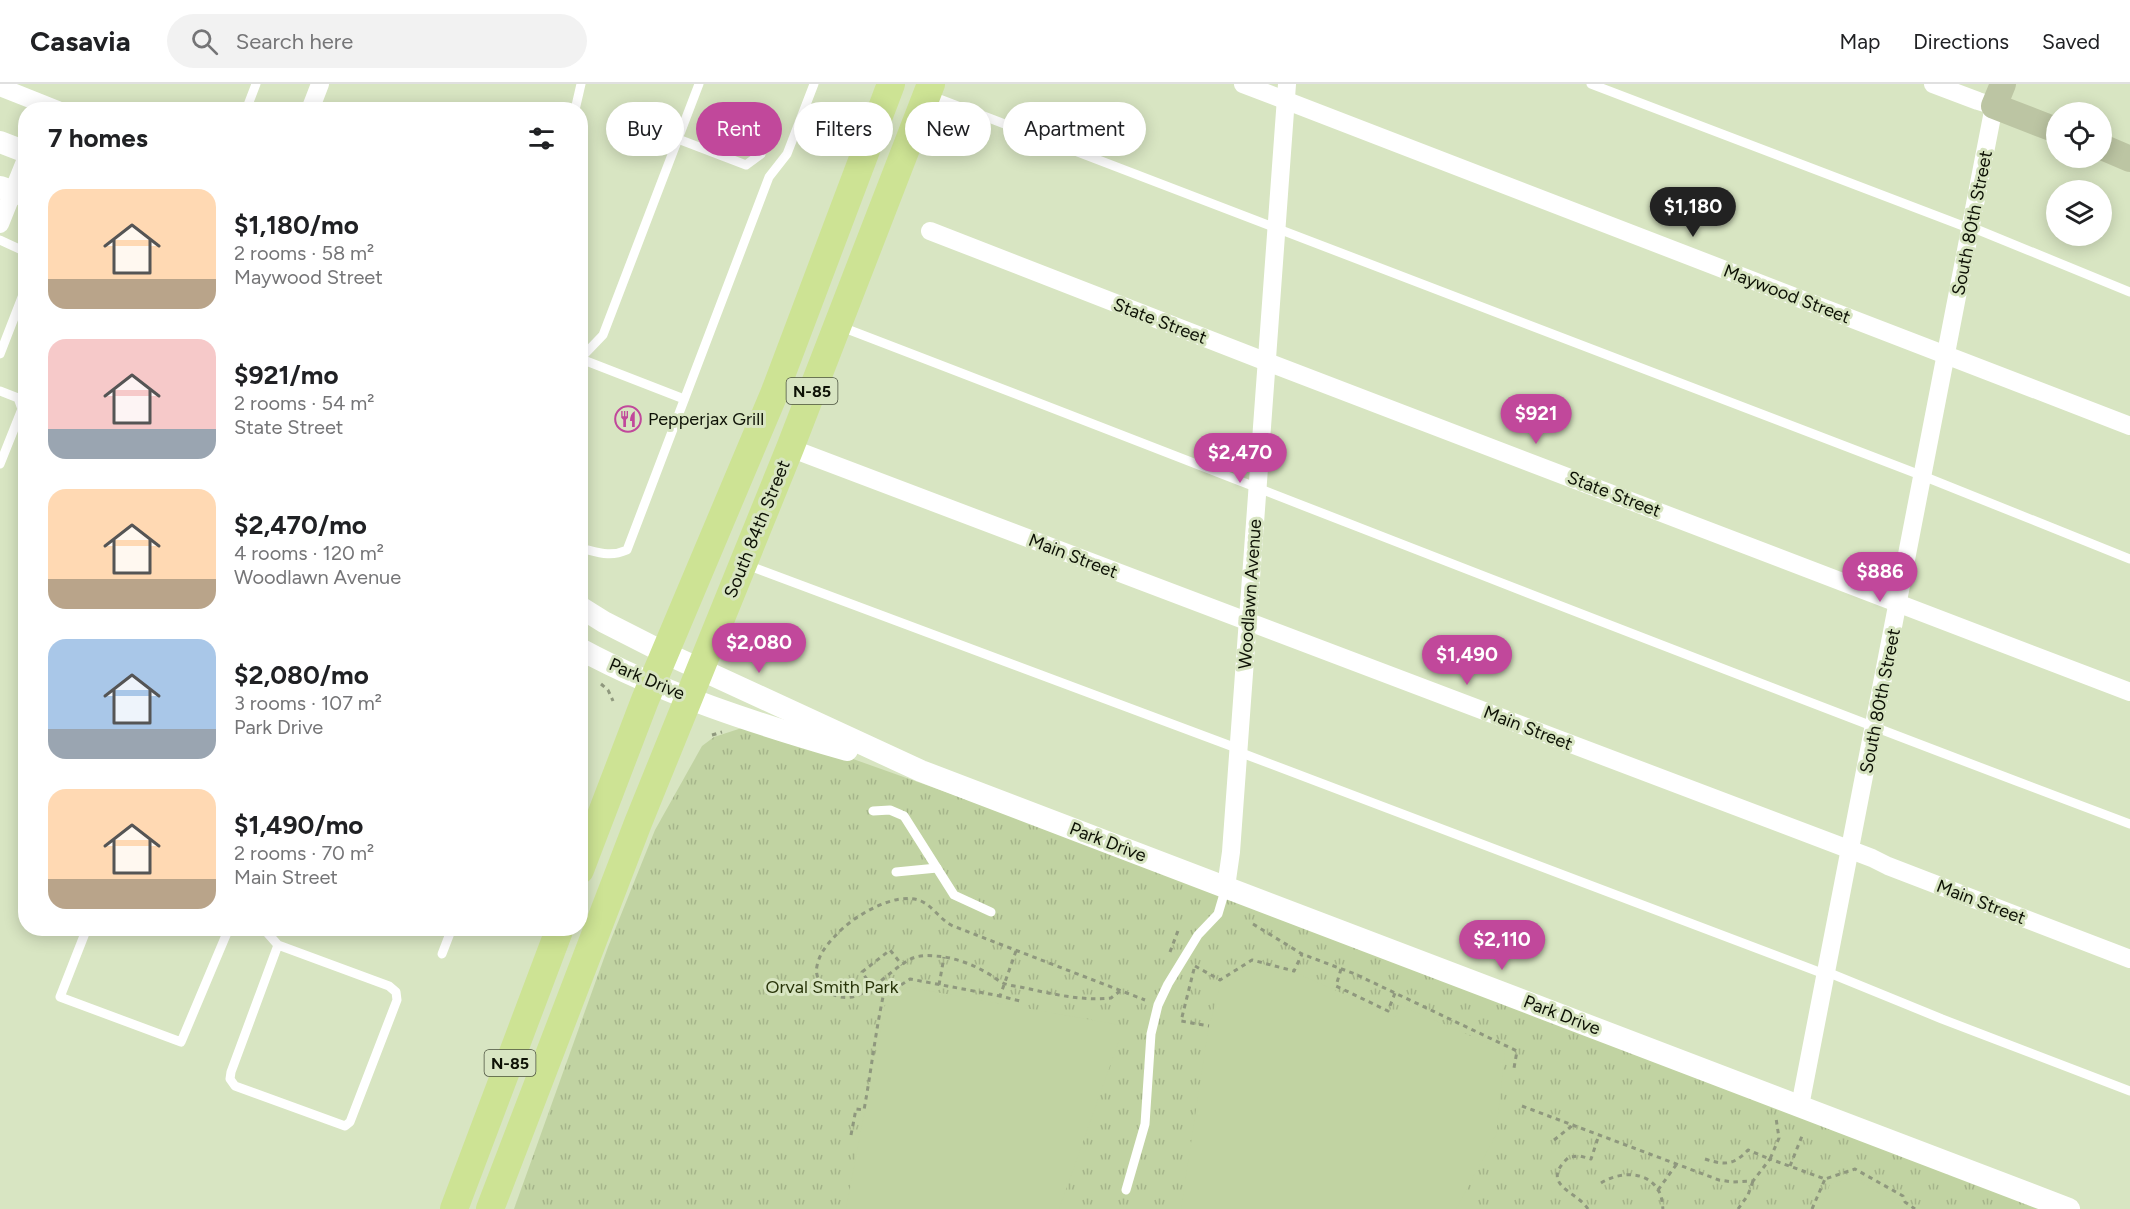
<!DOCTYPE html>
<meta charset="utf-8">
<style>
:root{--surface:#fff;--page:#f2f2f2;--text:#202124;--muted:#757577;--line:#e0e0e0;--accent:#c1489b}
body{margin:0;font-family:Figtree,sans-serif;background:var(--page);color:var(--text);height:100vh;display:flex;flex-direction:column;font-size:22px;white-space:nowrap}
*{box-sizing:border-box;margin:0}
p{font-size:20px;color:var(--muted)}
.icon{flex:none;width:33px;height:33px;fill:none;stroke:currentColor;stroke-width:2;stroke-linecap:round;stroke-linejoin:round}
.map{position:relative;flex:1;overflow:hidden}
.drawer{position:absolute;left:18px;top:18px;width:570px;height:834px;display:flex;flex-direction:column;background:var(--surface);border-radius:24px;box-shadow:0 3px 15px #0003}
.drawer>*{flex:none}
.guide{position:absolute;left:606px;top:18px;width:570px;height:54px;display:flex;gap:12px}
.controls{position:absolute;left:2046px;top:18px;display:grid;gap:12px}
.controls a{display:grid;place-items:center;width:66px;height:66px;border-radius:50%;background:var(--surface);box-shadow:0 3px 15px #0003;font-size:30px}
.price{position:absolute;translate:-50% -51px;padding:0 14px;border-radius:21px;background:var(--accent);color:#fff;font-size:20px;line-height:39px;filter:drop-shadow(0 2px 3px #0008)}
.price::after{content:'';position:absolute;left:50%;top:36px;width:18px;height:14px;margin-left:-9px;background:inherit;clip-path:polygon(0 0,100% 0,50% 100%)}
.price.selected{background:#222;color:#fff}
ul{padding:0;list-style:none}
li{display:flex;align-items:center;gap:18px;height:150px;padding:0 30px}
li span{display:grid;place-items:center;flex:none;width:168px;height:120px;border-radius:18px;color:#555}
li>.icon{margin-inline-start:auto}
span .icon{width:72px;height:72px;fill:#fffc;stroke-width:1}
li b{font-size:26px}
h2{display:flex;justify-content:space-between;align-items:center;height:72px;padding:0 30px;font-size:26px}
.pill{padding:0 21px;border-radius:27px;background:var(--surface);box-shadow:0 3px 15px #0003;font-size:21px;line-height:54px}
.pill.selected{background:var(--accent);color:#fff}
header{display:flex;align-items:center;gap:36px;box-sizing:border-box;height:84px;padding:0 30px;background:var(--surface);border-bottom:2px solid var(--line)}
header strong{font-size:28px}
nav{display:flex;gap:33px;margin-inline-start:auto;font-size:21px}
.search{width:420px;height:54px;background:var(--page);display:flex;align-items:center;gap:15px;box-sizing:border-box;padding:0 21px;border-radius:33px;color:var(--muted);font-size:22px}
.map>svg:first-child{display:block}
</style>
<header>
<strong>Casavia</strong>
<div class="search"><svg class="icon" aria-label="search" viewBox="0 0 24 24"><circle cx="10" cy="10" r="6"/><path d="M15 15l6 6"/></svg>Search here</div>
<nav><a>Map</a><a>Directions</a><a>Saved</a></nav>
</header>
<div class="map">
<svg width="2130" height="1125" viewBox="0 0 2130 1125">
<defs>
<pattern id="park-tufts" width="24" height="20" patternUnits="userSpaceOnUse" patternTransform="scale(1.5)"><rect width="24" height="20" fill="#c1d3a2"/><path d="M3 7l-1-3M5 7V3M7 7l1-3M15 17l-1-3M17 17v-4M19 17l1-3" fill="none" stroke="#a5b48a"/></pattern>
</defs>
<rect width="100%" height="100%" fill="#d8e5c2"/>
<!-- park -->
<polygon fill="url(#park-tufts)" points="751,641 808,659 960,713 2047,1125 514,1125 608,863 655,746 702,662 714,653"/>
<!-- pitch -->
<g fill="#c1d3a2">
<polygon points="1253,878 1299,890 1395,933 1402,922 1505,967 1496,1051 1456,1125 1181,1125 1208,947 1220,901"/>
<polygon points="907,903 1120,941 1120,954 1059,1125 846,1125 886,917"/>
<polygon points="1855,1093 1905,1125 1821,1125 1830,1100"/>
</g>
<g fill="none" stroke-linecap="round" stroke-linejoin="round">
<!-- path -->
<g stroke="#8f987e" stroke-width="3" stroke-dasharray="4.5 4.5" stroke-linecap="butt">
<polyline points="601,600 608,606 613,617"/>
<polyline points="712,651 722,648"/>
<polyline points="1253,840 1302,870 1355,890 1517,967 1514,984"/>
<polyline points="1016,867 1000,912 1020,917"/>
<polyline points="1170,868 1179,844"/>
<polyline points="1195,882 1220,896 1252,876 1294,887 1302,870"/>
<polyline points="1194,885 1181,937 1209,942"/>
<polyline points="1341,885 1336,902 1388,927 1395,909"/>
<polyline points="939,901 944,873"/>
<polyline points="872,903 862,888 890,866 902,881"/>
<path d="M 1120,907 L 1111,914 C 1081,917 1053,910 1025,904 C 1018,902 1009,902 1003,899 C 997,896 993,892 987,889 C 974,881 960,876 945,873 C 935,872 923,870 913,874 C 888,884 857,932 827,906 C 819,899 815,891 817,882 C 820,868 827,861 836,851 C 852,833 896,806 921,817 C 934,823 940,836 953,842 L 1145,916"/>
<polyline points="1522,1022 1719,1096 1733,1098 1753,1097 1770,1075 1825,1095 1855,1085 1903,1112 1905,1118 1915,1125"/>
<path d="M 851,1051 L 856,1025 L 864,1026 C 871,988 875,951 883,913 L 910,895 L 1000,912"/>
<polyline points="1554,1056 1573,1041"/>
<path d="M 1705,1075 C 1724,1081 1733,1082 1748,1066 L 1770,1075 L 1779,1054 L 1776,1034"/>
<polyline points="1790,1082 1802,1052"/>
<path d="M 1601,1099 C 1618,1088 1647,1086 1658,1106 C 1662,1111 1662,1119 1663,1125"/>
<polyline points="1658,1106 1676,1081"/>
<path d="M 1588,1125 C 1577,1107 1538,1101 1569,1073 L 1580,1072 L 1591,1075 L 1599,1051"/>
<polyline points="1738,1125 1748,1111 1753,1097"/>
<polyline points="1812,1125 1825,1095"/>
</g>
<!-- service -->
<g stroke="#fff" stroke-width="9">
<polyline points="1591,0 1971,145"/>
<polyline points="929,11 1923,392 2130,475"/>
<polyline points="246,26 256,0"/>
<polyline points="575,26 581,0"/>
<polyline points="678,55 746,81 761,70"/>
<polyline points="1971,143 2130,208"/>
<polyline points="0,156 26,168"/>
<path d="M 839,242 C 1270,407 1698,578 2130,740"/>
<polyline points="0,270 26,203"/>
<polyline points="580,275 603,251 699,0"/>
<polyline points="581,275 684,315"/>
<polyline points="0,307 18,314 22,325 0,380"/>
<path d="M 580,466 L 584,465 C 600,469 611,473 627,466 L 769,93 L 787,70 L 814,0"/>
<polyline points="747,481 1239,665"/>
<polyline points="1239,668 1827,891"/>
<polyline points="873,727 890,726 904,732 954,811 991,828"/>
<polyline points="896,788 937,784"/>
<polyline points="87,844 60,913 181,958 229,844"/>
<polyline points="263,844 278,861 389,902 396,908 397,916 350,1038 345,1042 235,1002 230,995 231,988 278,861"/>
<polyline points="442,870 452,844"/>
<polyline points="1827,888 1942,935 2130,1007"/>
<polyline points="1126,1106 1145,1040 1151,950 1158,921 1168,900 1198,851 1218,830 1226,803"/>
</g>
<!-- minor -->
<g stroke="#fff" stroke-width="18">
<polyline points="1243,0 2130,342"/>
<polyline points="0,3 58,26"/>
<polyline points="310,26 320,0"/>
<polyline points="0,140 26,75"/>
<polyline points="930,147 1267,278 2130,608"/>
<polyline points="790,364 1872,774 1888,782 2130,875"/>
<polyline points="1226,803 1231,768 1287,0"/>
<polyline points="1800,1022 1994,22 1978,17 1933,0"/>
</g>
<!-- tertiary -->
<g stroke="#fff" stroke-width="22">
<polyline points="0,58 26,68"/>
<polyline points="0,103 26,112"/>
<polyline points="580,523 604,538 665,569 921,687 2069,1125"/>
<path d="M 580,565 C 663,610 757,640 847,666"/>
</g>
<!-- secondary -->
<g stroke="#bcc5a3" stroke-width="26">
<polyline points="2003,0 1994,22 2056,46"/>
<polyline points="2102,63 2130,75"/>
</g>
<!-- primary -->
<g stroke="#cde394" stroke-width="28">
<polyline points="580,786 645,616 774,310 891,0"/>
<polyline points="454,1125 560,844"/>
<polyline points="490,1125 638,739 790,364 931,0"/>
</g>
</g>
<!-- icons -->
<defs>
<g id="restaurant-ring" transform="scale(1.35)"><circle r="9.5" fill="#d8e5c2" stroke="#c1489b" stroke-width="1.5"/><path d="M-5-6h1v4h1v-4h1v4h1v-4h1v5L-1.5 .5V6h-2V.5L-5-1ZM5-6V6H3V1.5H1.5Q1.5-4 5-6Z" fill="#c1489b"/></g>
</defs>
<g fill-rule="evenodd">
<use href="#restaurant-ring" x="628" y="335"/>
</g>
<g text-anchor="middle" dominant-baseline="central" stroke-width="6" stroke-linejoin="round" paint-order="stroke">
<!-- shield labels -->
<g fill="#d8e5c2" stroke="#4a513e" stroke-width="1.5">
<rect x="786.5" y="294" width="51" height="26" rx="4.5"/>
<rect x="484.5" y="966" width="51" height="26" rx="4.5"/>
</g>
<g font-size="16" font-weight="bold" fill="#0d1105">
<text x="812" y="307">N-85</text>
<text x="510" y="979">N-85</text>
</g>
<!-- street labels -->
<g font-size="18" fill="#0d1105" stroke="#d8e5c2">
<text transform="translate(1972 139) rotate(-79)">South 80th Street</text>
<text transform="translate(1787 210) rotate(21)">Maywood Street</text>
<text transform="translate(1160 237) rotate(21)">State Street</text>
<text transform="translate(1614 410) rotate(21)">State Street</text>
<text transform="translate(757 445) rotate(-68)">South 84th Street</text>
<text transform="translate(1073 472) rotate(21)">Main Street</text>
<text transform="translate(1250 510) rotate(-86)">Woodlawn Avenue</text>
<text transform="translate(647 595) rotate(23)">Park Drive</text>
<text transform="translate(1880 617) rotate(-79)">South 80th Street</text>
<text transform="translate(1528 644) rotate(21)">Main Street</text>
<text transform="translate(1108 758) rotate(21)">Park Drive</text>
<text transform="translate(1981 818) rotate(21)">Main Street</text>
<text transform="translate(1562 931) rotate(21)">Park Drive</text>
</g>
<!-- poi labels -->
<g font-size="18" fill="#0d1105" stroke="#d8e5c2" text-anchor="start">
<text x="648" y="335">Pepperjax Grill</text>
</g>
<!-- park labels -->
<g font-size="18" fill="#29350a" stroke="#d8e5c2">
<text x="832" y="903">Orval Smith Park</text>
</g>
</g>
</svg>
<div class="controls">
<a><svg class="icon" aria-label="locate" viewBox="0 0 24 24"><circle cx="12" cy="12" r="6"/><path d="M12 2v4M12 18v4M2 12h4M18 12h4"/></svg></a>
<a><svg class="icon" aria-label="layers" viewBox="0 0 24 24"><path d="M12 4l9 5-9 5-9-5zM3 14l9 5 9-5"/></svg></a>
</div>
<b class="price selected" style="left:1693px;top:154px">$1,180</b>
<b class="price" style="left:1536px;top:361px">$921</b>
<b class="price" style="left:1240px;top:400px">$2,470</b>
<b class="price" style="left:1880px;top:519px">$886</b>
<b class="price" style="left:759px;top:590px">$2,080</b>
<b class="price" style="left:1467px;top:602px">$1,490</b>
<b class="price" style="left:1502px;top:887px">$2,110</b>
<div class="guide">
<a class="pill">Buy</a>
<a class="pill selected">Rent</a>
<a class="pill">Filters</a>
<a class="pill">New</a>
<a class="pill">Apartment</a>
</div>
<section class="drawer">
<h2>7 homes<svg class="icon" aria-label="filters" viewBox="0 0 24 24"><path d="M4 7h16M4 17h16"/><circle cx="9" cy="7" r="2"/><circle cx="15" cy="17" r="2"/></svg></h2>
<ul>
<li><span style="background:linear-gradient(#ffd9b3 75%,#b9a48a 0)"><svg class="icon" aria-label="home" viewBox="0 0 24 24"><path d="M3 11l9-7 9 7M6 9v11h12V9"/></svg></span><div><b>$1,180/mo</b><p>2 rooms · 58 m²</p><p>Maywood Street</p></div></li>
<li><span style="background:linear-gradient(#f6c9c9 75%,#9aa5b1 0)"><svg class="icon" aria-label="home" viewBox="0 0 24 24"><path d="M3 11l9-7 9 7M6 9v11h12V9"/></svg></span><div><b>$921/mo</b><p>2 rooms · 54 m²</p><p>State Street</p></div></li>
<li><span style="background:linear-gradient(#ffd9b3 75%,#b9a48a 0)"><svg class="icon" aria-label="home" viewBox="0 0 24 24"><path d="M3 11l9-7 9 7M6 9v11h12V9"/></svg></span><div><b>$2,470/mo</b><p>4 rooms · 120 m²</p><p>Woodlawn Avenue</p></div></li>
<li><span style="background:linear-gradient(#a9c7e8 75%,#9aa5b1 0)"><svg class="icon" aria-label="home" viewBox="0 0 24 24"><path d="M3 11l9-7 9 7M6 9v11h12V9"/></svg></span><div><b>$2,080/mo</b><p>3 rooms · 107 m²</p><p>Park Drive</p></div></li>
<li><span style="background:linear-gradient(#ffd9b3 75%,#b9a48a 0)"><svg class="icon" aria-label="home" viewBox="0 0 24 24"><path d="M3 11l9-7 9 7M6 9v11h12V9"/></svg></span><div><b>$1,490/mo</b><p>2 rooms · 70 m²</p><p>Main Street</p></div></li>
</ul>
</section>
</div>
